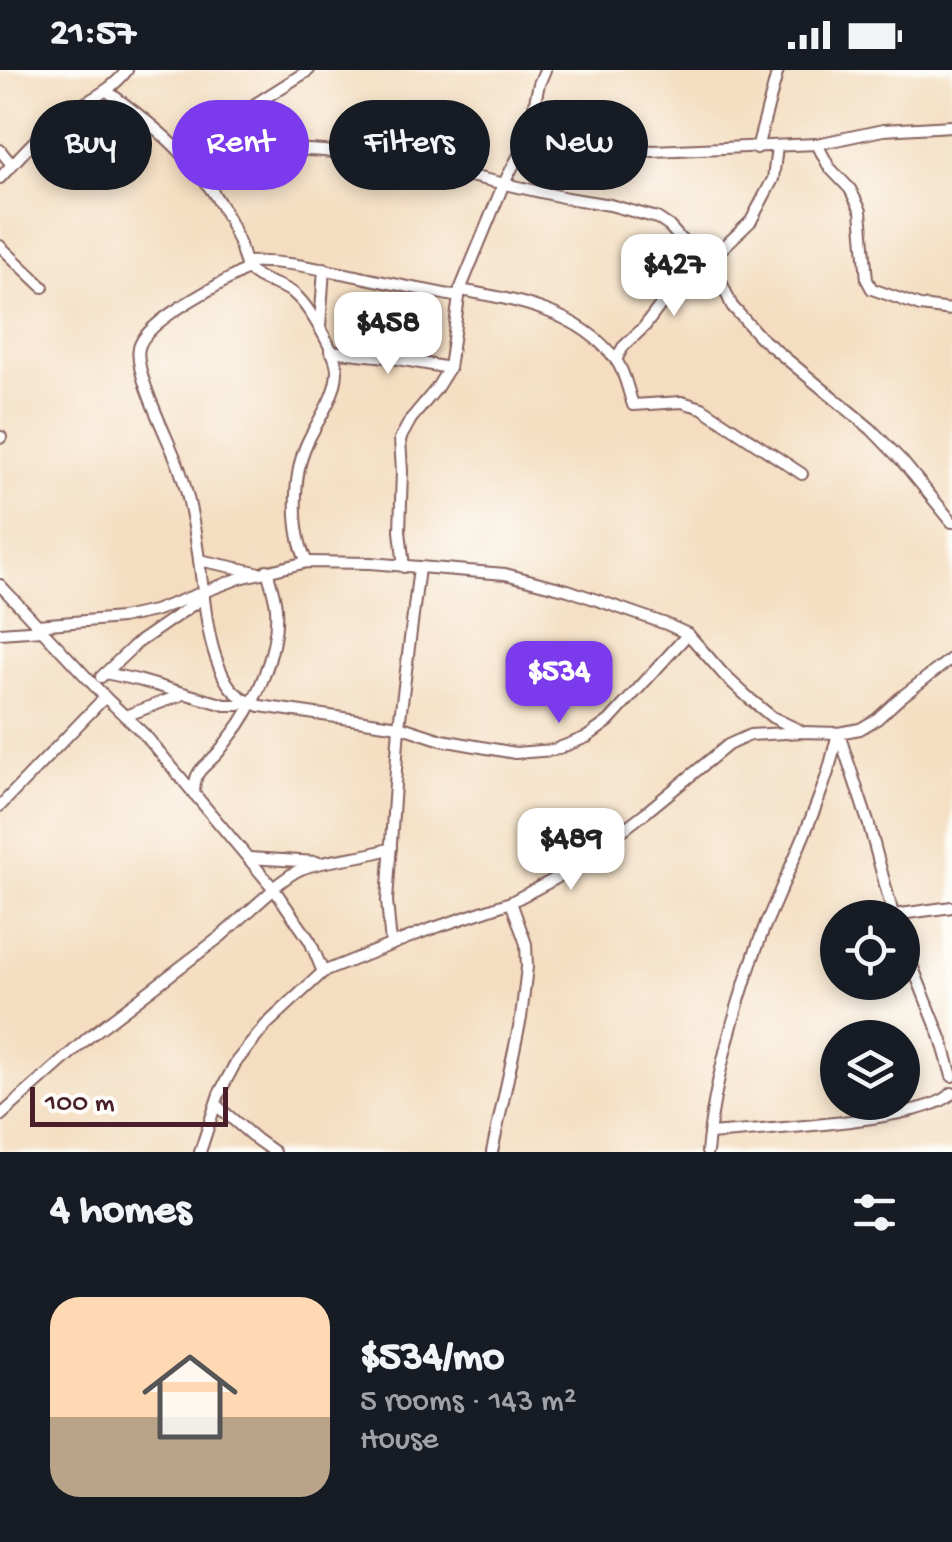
<!DOCTYPE html>
<meta charset="utf-8">
<style>
:root{--surface:#171b24;--page:#20242c;--text:#f1f3f6;--muted:#9ea1a6;--line:#363941;--accent:#7c3aed}
body{margin:0;font-family:"Gochi Hand",sans-serif;background:var(--page);color:var(--text);height:100vh;display:flex;flex-direction:column;font-size:38px;white-space:nowrap}
*{box-sizing:border-box;margin:0}
p{font-size:32px;color:var(--muted)}
.icon{flex:none;width:55px;height:55px;fill:none;stroke:currentColor;stroke-width:2;stroke-linecap:round;stroke-linejoin:round}
.map{position:relative;height:1082px;overflow:hidden}
.sheet{display:flex;flex-direction:column;background:var(--surface);flex:1}
.sheet>*{flex:none}
.hud{position:absolute;left:30px;top:30px;width:892px;height:90px;display:flex;gap:20px}
.tools{position:absolute;left:820px;top:830px;display:grid;gap:20px}
.tools a{display:grid;place-items:center;width:100px;height:100px;border-radius:50%;background:var(--surface);box-shadow:0 5px 15px #0003;font-size:50px}
.scale{position:absolute;left:30px;bottom:25px;width:198px;box-sizing:border-box;padding-left:10px;border:5px solid #4a1f2b;border-top:0;font-size:28px;line-height:35px;white-space:nowrap;color:#4a1f2b;-webkit-text-stroke:8px #fdfcf7;paint-order:stroke}
.price{position:absolute;translate:-50% -85px;padding:0 22px;border-radius:20px;background:#fff;color:#222;font-size:32px;line-height:65px;filter:drop-shadow(0 2px 5px #0008)}
.price::after{content:'';position:absolute;left:50%;top:60px;width:30px;height:22px;margin-left:-15px;background:inherit;clip-path:polygon(0 0,100% 0,50% 100%)}
.price.active{background:var(--accent);color:#fff}
ul{padding:0;list-style:none}
li{display:flex;align-items:center;gap:30px;height:250px;padding:0 50px}
li+li{border-top:2px solid var(--line)}
li span{display:grid;place-items:center;flex:none;width:280px;height:200px;border-radius:30px;color:#555}
li>.icon{margin-inline-start:auto}
span .icon{width:120px;height:120px;fill:#fffc;stroke-width:1}
li b{font-size:42px}
h2{display:flex;justify-content:space-between;align-items:center;height:120px;padding:0 50px;font-size:42px}
.tag{padding:0 35px;border-radius:45px;background:var(--surface);box-shadow:0 5px 15px #0003;font-size:35px;line-height:90px}
.tag.active{background:var(--accent);color:#fff}
.status{display:flex;justify-content:space-between;align-items:center;height:70px;padding:0 50px;background:var(--surface);direction:ltr}
.status svg{height:28px;fill:currentColor}
.map>svg:first-child{display:block}
</style>
<div class="status"><b>21:57</b><svg viewBox="0 0 49 12"><path d="M0 12V9h3v3zM5 12V6h3v6zM10 12V3h3v9zM15 12V0h3v12zM26 1h20v11H26zM47 4h2v5h-2z"/></svg></div>
<div class="map">
<svg width="952" height="1082" viewBox="0 0 952 1082">
<rect width="100%" height="100%" fill="#fdfcf7"/>
<filter id="ink" filterUnits="userSpaceOnUse"><feTurbulence type="fractalNoise" baseFrequency=".01" numOctaves="2"/><feDisplacementMap in="SourceGraphic" scale="20" xChannelSelector="R" yChannelSelector="G"/><feConvolveMatrix kernelMatrix="1 2 1 2 8 2 1 2 1" color-interpolation-filters="sRGB"/></filter>
<filter id="wash" filterUnits="userSpaceOnUse"><feTurbulence type="fractalNoise" baseFrequency=".0048" numOctaves="4" result="noise"/><feDisplacementMap in="SourceGraphic" scale="40" xChannelSelector="R" yChannelSelector="G"/><feGaussianBlur stdDeviation="2.25" result="paint"/><feColorMatrix in="noise" values="0 0 0 0 0 0 0 0 0 0 0 0 0 0 0 0 0 1.4 0 .05"/><feComposite in="paint" operator="in"/></filter>
<g filter="url(#wash)">
<rect width="100%" height="100%" fill="#f4ddc0"/>
</g>
<g filter="url(#ink)">
<g fill="none" stroke-linecap="round" stroke-linejoin="round">
<!-- street casing -->
<g stroke="#86625f" stroke-width="14">
<g id="street">
<path d="M 107,21 C 156,57 193,86 224,140 C 230,152 235,163 240,175 C 242,182 244,191 247,197 C 257,212 280,213 293,223 C 308,234 338,285 337,302 C 336,327 317,351 307,373 C 293,404 291,460 307,492"/>
<polyline points="529,58 551,58 611,76 653,81 817,74 883,60 952,56"/>
<polyline points="817,74 829,97 850,119 861,141 867,210 872,219 920,236 952,240"/>
<polyline points="176,76 211,62 309,0"/>
<polyline points="757,78 778,0"/>
<polyline points="0,80 12,95"/>
<polyline points="194,94 213,82 244,76 324,81 439,99 567,128 610,135 657,148 669,156 686,175 711,189 732,236 760,267 871,359 902,391 952,452"/>
<path d="M 0,108 C 20,86 39,64 63,47 C 85,31 110,23 127,0"/>
<polyline points="0,176 43,217"/>
<path d="M 246,192 C 284,190 319,199 357,206 C 391,214 425,220 459,227"/>
<path d="M 248,198 C 222,214 146,249 139,278 C 133,302 171,374 180,400 C 193,438 198,481 203,521 C 206,543 208,566 216,588 C 225,614 233,627 260,636 L 399,656 L 442,670 L 515,683 L 554,680 L 587,667 L 609,651 L 688,564"/>
<path d="M 460,220 C 516,230 579,241 616,290 C 625,302 628,321 633,335 L 682,332 L 702,338 L 802,404"/>
<polyline points="320,257 324,198"/>
<polyline points="330,281 387,287 449,298"/>
<polyline points="616,290 623,277 644,257 671,221 711,189 751,151 773,109 777,77"/>
<polyline points="0,368 1,367"/>
<polyline points="199,490 256,502"/>
<polyline points="404,497 400,461 402,401 400,369 411,349 436,319 449,298 460,220 504,113 520,83 529,58 539,14 545,0"/>
<polyline points="0,515 105,627 145,665 248,788 274,819 310,871 323,902"/>
<polyline points="37,555 121,548 154,541 240,508 307,492 370,493 505,504 568,520 666,554 688,564 725,606 750,629 772,647 799,660"/>
<polyline points="0,563 42,560"/>
<polyline points="105,603 138,610 225,635 239,635 245,631"/>
<polyline points="101,607 136,574 204,527"/>
<polyline points="125,646 184,624"/>
<polyline points="839,664 869,755 894,848"/>
<path d="M 194,724 C 195,700 200,701 215,686 C 221,680 225,673 230,667 C 256,635 279,580 276,538 C 275,525 270,512 267,500"/>
<polyline points="0,736 105,627"/>
<polyline points="248,788 317,792"/>
<path d="M 273,818 C 282,811 290,804 301,799 C 329,788 362,789 391,778"/>
<polyline points="893,845 952,837"/>
<polyline points="902,870 941,968 952,1006"/>
<polyline points="391,875 387,831 399,656 419,498"/>
<polyline points="216,1035 257,1070 274,1082"/>
<polyline points="0,1046 90,966 220,867 274,819"/>
<path d="M 709,1064 C 752,1060 929,1051 952,1023"/>
<polyline points="200,1082 219,1024 236,992 266,955 323,902 425,861 511,832 553,810 581,792 645,743 728,675 750,665 803,662 838,663 860,659 877,649 900,628 952,588"/>
<polyline points="492,1082 521,948 527,897 526,874 511,832"/>
<path d="M 707,1082 C 714,1011 738,925 764,858 C 785,808 809,759 826,708 C 831,694 834,678 838,663"/>
</g>
</g>
<!-- street -->
<use href="#street" stroke="#fff" stroke-width="10"/>
</g>
</g>
</svg>
<div class="tools">
<a><svg class="icon" aria-label="locate" viewBox="0 0 24 24"><circle cx="12" cy="12" r="6"/><path d="M12 2v4M12 18v4M2 12h4M18 12h4"/></svg></a>
<a><svg class="icon" aria-label="layers" viewBox="0 0 24 24"><path d="M12 4l9 5-9 5-9-5zM3 14l9 5 9-5"/></svg></a>
</div>
<div class="scale">100 m</div>
<b class="price" style="left:674px;top:249px">$427</b>
<b class="price" style="left:388px;top:307px">$458</b>
<b class="price active" style="left:559px;top:656px">$534</b>
<b class="price" style="left:571px;top:823px">$489</b>
<div class="hud">
<a class="tag">Buy</a>
<a class="tag active">Rent</a>
<a class="tag">Filters</a>
<a class="tag">New</a>
</div>
</div>
<section class="sheet">
<h2>4 homes<svg class="icon" aria-label="filters" viewBox="0 0 24 24"><path d="M4 7h16M4 17h16"/><circle cx="9" cy="7" r="2"/><circle cx="15" cy="17" r="2"/></svg></h2>
<ul>
<li><span style="background:linear-gradient(#ffd9b3 60%,#b9a48a 0)"><svg class="icon" aria-label="home" viewBox="0 0 24 24"><path d="M3 11l9-7 9 7M6 9v11h12V9"/></svg></span><div><b>$534/mo</b><p>5 rooms · 143 m²</p><p>House</p></div></li>
</ul>
</section>
